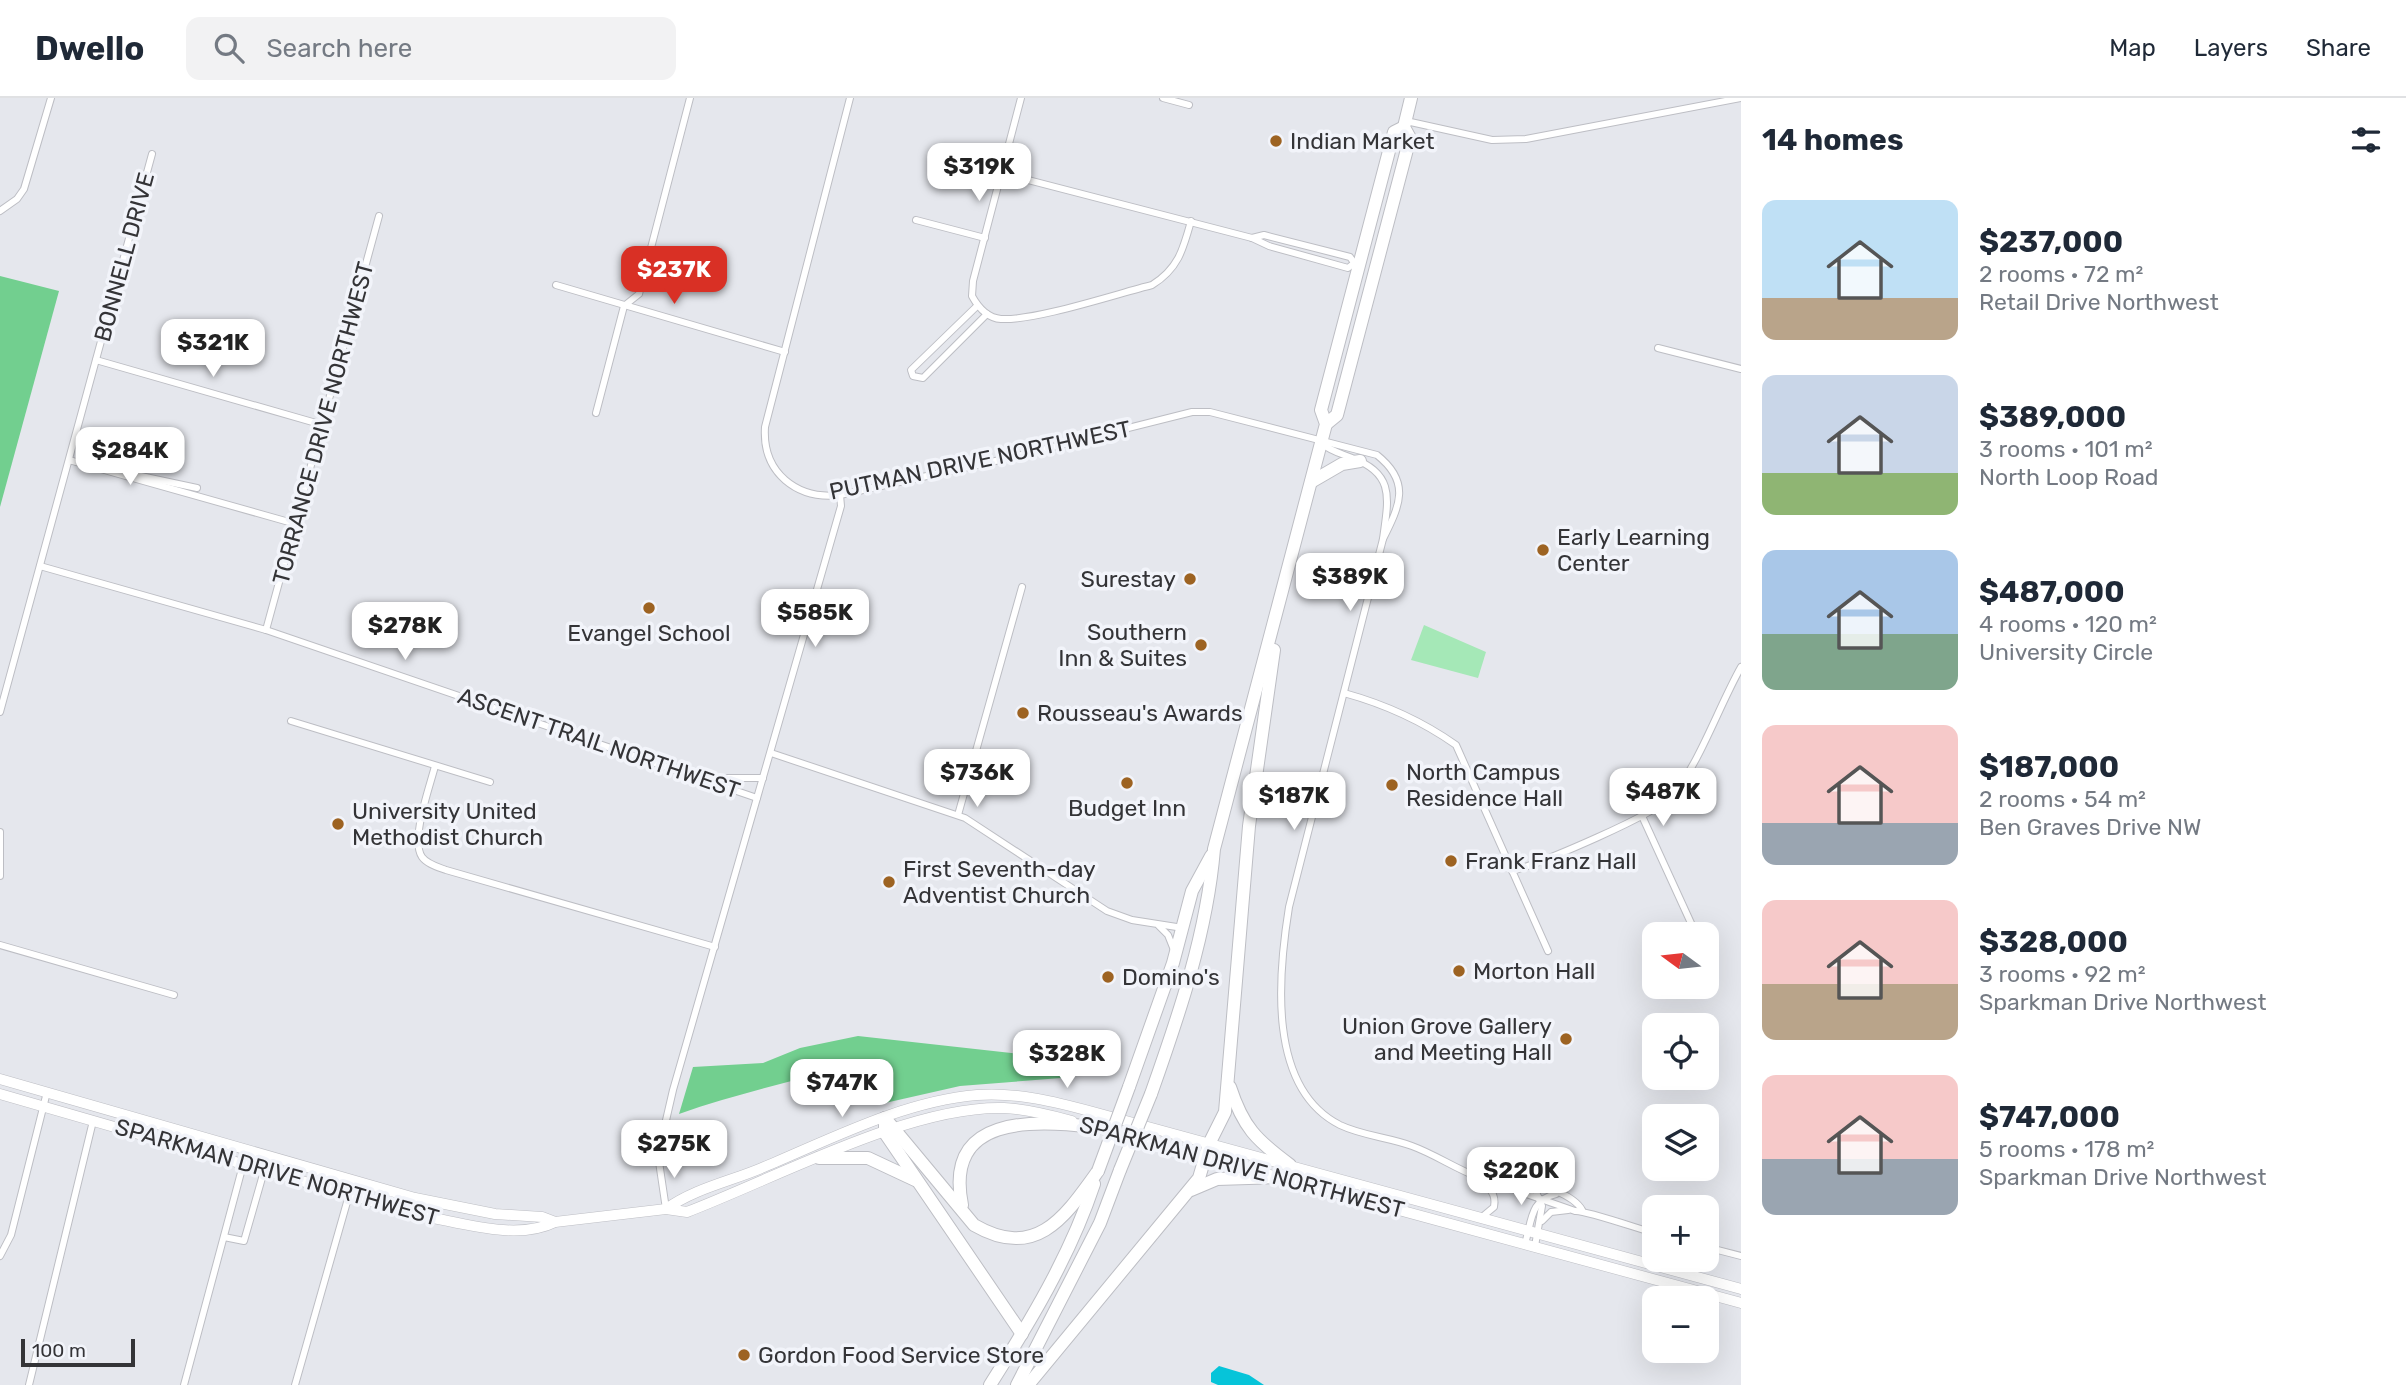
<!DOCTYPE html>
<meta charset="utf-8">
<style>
:root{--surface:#fff;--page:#f2f2f3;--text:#1f2937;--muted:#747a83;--line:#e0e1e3;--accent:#d93025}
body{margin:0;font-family:Rubik,sans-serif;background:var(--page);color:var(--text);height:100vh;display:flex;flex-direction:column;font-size:26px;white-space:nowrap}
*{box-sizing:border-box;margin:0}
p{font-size:23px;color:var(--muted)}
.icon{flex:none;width:38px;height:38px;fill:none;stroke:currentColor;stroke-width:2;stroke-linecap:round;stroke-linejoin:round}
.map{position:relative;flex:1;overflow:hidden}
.side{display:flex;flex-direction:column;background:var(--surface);width:665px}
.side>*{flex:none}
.needle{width:46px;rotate:285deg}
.fabs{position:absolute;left:1642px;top:824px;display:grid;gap:14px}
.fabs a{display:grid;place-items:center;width:77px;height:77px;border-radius:14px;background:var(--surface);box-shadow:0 7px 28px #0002;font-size:35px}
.scale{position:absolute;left:21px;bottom:18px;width:114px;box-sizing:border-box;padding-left:7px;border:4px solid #343437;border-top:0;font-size:19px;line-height:24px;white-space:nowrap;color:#343437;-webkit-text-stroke:5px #f2f4fa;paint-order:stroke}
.price{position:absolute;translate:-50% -60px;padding:0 16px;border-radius:14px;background:#fff;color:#222;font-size:23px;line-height:46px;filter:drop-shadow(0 2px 4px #0008)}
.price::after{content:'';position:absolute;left:50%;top:42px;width:21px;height:16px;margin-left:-10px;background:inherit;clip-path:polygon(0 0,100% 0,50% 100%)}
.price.selected{background:var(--accent);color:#fff}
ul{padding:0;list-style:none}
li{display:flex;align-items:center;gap:21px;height:175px;padding:0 21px}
li span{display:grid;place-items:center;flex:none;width:196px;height:140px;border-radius:14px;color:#555}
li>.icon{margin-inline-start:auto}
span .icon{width:84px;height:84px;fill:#fffc;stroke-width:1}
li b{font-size:30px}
h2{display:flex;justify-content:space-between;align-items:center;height:84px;padding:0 21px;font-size:30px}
header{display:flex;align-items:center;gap:42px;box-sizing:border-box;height:98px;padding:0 35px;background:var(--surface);border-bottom:2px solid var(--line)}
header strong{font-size:33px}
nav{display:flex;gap:38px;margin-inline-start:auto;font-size:24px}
.search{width:490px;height:63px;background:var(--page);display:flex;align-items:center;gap:18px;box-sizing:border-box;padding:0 24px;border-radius:14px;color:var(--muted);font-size:26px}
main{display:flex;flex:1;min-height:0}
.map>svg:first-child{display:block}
</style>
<header>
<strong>Dwello</strong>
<div class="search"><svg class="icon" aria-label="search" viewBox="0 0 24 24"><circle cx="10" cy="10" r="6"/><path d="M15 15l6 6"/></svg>Search here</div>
<nav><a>Map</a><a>Layers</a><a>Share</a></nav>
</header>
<main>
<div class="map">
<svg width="1741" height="1287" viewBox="0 0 1741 1287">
<rect width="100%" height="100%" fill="#e5e7ed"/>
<!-- green -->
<polygon fill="#a5e8b7" points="1424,527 1486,554 1478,580 1411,562"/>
<!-- forest -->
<g fill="#72cf8f">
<polygon points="0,178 59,193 0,409"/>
<path d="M 858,938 L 1021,956 L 1071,973 L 1061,980 L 960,988 L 885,1005 L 876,978 L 861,964 C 800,982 738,995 679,1016 L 693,969 L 763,965 L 800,950 Z"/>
</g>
<!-- water -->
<polygon fill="#06c4d9" points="1219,1268 1249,1277 1264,1287 1218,1287 1211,1284 1211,1275"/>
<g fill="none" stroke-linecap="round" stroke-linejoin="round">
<!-- street casing -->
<g stroke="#bdbec4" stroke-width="8">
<g id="street">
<path d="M 850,0 L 765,329 C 762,375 797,402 840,397 L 1009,360 L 1192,314 L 1210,314 L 1377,357 C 1411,384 1400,407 1383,441"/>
<path d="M 1021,0 L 973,183 L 972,198 C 978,209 987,220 1001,221 C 1035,223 1116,196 1152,187 C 1178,171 1183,152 1191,123"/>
<polyline points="1163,0 1189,7"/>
<polyline points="1406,23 1492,42 1526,41 1741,0"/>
<polyline points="1001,75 1252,140 1269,148 1348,170 1353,166"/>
<polyline points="0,113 17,101 24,91 51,0"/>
<polyline points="916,122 985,140"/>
<polyline points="1252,140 1264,137 1350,159 1355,166"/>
<polyline points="556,187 785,254"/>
<polyline points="977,208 911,272 913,278 923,280 987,216"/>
<polyline points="1658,250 1741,271"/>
<polyline points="96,262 323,327"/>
<polyline points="596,315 624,208 639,196 690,0"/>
<path d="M 1322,346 C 1333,354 1340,355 1352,360 C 1396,376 1388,402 1383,441 L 1289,809 C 1278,877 1267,990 1340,1027 C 1363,1038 1388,1039 1412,1048 C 1445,1060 1474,1085 1511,1086 C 1514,1086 1517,1084 1521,1084 C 1538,1084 1574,1097 1582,1112"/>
<polyline points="69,362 296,426"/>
<polyline points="136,377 197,390"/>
<polyline points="40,468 266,532 757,700"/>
<polyline points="266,532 379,118"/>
<path d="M 1344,595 C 1384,606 1422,623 1456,647 L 1548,853"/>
<polyline points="0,614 152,56"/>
<polyline points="291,623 490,684"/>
<polyline points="771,655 965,720 1107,813 1132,822 1183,830"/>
<path d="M 435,668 C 430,688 410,742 422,759 C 427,766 438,769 446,772 L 715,849"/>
<polyline points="706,680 763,680"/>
<polyline points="958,717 1022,489"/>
<polyline points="1642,718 1696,836"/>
<polyline points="0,734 0,778"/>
<path d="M 1512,773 C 1541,765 1656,717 1673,697 C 1700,664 1719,608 1741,569"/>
<polyline points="1159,828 1168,837 1174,852"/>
<polyline points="0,847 174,897"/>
<path d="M 1476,1080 C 1487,1088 1497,1094 1494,1109 L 1482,1119"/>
<path d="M 1512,1086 L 1515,1092 L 1575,1113 C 1585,1112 1639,1131 1654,1135"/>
<polyline points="1533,1087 1542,1108 1535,1148"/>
<polyline points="666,1111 658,1057 673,992 841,408 840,397"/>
<polyline points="1542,1123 1551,1114 1568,1112"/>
<polyline points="224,1139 244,1143 264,1073"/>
<path d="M 1525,1146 C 1532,1122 1530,1102 1556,1096"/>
<polyline points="1706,1149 1741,1158"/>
<polyline points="0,1158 11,1137 47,994"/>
<polyline points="29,1287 93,1023"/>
<polyline points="184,1287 243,1067"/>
<polyline points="295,1287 353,1083"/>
</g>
</g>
<!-- secondary casing -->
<g stroke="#bdbec4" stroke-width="11">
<g id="secondary">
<polyline points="0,981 415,1100 495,1116 542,1119 555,1124"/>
<path d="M 0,996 L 423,1118 C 463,1125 517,1143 555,1124 L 666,1111 L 687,1114 C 776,1080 911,1007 1004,1010 C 1027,1011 1050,1017 1072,1023"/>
<polyline points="1090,1028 1741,1205"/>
<path d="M 666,1111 C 695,1090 732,1083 764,1069 C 831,1041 904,1003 977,997 C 1017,994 1056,1004 1093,1014 L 1741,1191"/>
</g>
</g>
<!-- highway casing -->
<g stroke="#bdbec4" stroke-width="14">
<g id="highway">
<polyline points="1326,326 1337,317 1410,40 1404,29 1411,0"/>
<polyline points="1311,384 1342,366 1360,363"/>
<polyline points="1129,989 1173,865 1192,793 1211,758"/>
<path d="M 1230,989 C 1243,1029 1256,1042 1290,1067"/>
<path d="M 1151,996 C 1179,917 1207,835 1214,751 L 1326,326 L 1321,312 L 1394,34 L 1404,29"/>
<path d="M 885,1020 L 974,1127 C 1036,1163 1065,1119 1098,1073"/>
<polyline points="885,1020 885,1035 1022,1236"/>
<polyline points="819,1060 868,1060 915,1082"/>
<polyline points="1191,1092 1217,1081 1280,1079"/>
<path d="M 962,1107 C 944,1017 1032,1022 1094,1029"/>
<path d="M 990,1287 C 1030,1224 1070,1158 1094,1086"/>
<polyline points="1017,1287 1100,1125 1120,1072"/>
<polyline points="1028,1287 1199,1080 1209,1046 1225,1014 1249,728 1274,552"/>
</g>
</g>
<!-- street -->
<use href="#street" stroke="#fff" stroke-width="6"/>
<!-- secondary -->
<use href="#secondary" stroke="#fff" stroke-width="10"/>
<!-- highway -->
<use href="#highway" stroke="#fff" stroke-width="12"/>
<!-- highway-bridge casing -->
<g stroke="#bdbec4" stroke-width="14" stroke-linecap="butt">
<g id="highway-bridge">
<polyline points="1120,1072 1151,996"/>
<polyline points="1098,1073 1129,989"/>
</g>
</g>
<!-- highway-bridge -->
<use href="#highway-bridge" stroke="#fff" stroke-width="12"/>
</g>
<!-- markers -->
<g fill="#9d6322" stroke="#f2f4fa" stroke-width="2.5">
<circle cx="1276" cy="43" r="7"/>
<circle cx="1543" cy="452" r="7"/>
<circle cx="1190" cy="481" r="7"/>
<circle cx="649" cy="510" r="7"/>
<circle cx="1201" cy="547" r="7"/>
<circle cx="1023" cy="615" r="7"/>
<circle cx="1127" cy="685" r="7"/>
<circle cx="1392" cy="687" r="7"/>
<circle cx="338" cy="726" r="7"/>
<circle cx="1451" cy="763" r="7"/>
<circle cx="889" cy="784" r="7"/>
<circle cx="1459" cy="873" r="7"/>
<circle cx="1108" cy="879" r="7"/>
<circle cx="1566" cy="941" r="7"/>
<circle cx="744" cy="1257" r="7"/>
</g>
<g text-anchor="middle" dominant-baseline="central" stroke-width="7" stroke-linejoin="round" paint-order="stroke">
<!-- poi labels -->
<g font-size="23" fill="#343437" stroke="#f2f4fa" text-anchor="start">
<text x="1290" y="43">Indian Market</text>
<text x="1557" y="439">Early Learning<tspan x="1557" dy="26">Center</tspan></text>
<text x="1176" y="481" text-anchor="end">Surestay</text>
<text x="1187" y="534" text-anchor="end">Southern<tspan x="1187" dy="26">Inn &amp; Suites</tspan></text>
<text x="649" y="535" text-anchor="middle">Evangel School</text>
<text x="1037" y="615">Rousseau's Awards</text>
<text x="1406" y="674">North Campus<tspan x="1406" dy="26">Residence Hall</tspan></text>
<text x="1127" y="710" text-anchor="middle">Budget Inn</text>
<text x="352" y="713">University United<tspan x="352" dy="26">Methodist Church</tspan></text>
<text x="1465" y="763">Frank Franz Hall</text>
<text x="903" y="771">First Seventh-day<tspan x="903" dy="26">Adventist Church</tspan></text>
<text x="1473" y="873">Morton Hall</text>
<text x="1122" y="879">Domino's</text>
<text x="1552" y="928" text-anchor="end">Union Grove Gallery<tspan x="1552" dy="26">and Meeting Hall</tspan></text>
<text x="758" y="1257">Gordon Food Service Store</text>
</g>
<!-- street labels -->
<g font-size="23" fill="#343437" stroke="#f2f4fa">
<text transform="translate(124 159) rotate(-75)">BONNELL DRIVE</text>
<text transform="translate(323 325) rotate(-75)">TORRANCE DRIVE NORTHWEST</text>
<text transform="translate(980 362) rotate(-12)">PUTMAN DRIVE NORTHWEST</text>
<text transform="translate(599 645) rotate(19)">ASCENT TRAIL NORTHWEST</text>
<text transform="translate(1242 1069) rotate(15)">SPARKMAN DRIVE NORTHWEST</text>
<text transform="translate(277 1074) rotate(16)">SPARKMAN DRIVE NORTHWEST</text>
</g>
</g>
</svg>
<div class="fabs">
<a><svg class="needle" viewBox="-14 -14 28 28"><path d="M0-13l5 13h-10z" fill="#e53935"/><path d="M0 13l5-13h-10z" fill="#747a83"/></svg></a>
<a><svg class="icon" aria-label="locate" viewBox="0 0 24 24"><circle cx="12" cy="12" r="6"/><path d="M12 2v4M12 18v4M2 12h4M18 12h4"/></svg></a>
<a><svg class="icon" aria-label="layers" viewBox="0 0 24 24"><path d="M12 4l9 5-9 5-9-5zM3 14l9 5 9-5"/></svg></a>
<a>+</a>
<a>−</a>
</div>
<div class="scale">100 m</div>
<b class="price" style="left:979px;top:105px">$319K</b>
<b class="price selected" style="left:674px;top:208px">$237K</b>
<b class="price" style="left:213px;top:281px">$321K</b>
<b class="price" style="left:130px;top:389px">$284K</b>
<b class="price" style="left:1350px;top:515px">$389K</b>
<b class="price" style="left:815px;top:551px">$585K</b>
<b class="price" style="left:405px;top:564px">$278K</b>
<b class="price" style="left:977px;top:711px">$736K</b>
<b class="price" style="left:1663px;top:730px">$487K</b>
<b class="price" style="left:1294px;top:734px">$187K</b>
<b class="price" style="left:1067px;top:992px">$328K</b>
<b class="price" style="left:842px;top:1021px">$747K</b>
<b class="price" style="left:674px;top:1082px">$275K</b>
<b class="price" style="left:1521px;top:1109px">$220K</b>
</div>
<section class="side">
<h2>14 homes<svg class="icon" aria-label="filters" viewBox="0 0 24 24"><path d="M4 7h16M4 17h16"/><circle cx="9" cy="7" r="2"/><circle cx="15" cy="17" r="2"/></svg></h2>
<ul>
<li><span style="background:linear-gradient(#bfe0f5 70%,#b9a48a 0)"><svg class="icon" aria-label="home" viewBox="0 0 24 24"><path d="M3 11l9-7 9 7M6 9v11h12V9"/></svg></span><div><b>$237,000</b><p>2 rooms · 72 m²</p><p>Retail Drive Northwest</p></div></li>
<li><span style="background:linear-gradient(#c9d6e8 70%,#8fb573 0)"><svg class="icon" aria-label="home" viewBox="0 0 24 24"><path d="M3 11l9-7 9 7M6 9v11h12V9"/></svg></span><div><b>$389,000</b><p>3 rooms · 101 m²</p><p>North Loop Road</p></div></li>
<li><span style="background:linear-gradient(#a9c7e8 60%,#7fa58c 0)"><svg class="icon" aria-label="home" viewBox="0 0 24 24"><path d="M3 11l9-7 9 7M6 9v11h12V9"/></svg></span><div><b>$487,000</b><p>4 rooms · 120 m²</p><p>University Circle</p></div></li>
<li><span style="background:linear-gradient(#f6c9c9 70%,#9aa5b1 0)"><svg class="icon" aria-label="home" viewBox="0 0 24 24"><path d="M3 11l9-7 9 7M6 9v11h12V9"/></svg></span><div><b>$187,000</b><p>2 rooms · 54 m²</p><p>Ben Graves Drive NW</p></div></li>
<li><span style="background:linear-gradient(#f6c9c9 60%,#b9a48a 0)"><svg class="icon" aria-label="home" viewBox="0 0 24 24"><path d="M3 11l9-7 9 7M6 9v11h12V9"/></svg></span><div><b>$328,000</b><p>3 rooms · 92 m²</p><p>Sparkman Drive Northwest</p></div></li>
<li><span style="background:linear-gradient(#f6c9c9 60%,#9aa5b1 0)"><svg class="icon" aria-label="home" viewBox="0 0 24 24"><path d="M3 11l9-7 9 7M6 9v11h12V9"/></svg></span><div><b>$747,000</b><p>5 rooms · 178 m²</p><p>Sparkman Drive Northwest</p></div></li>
</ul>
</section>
</main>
